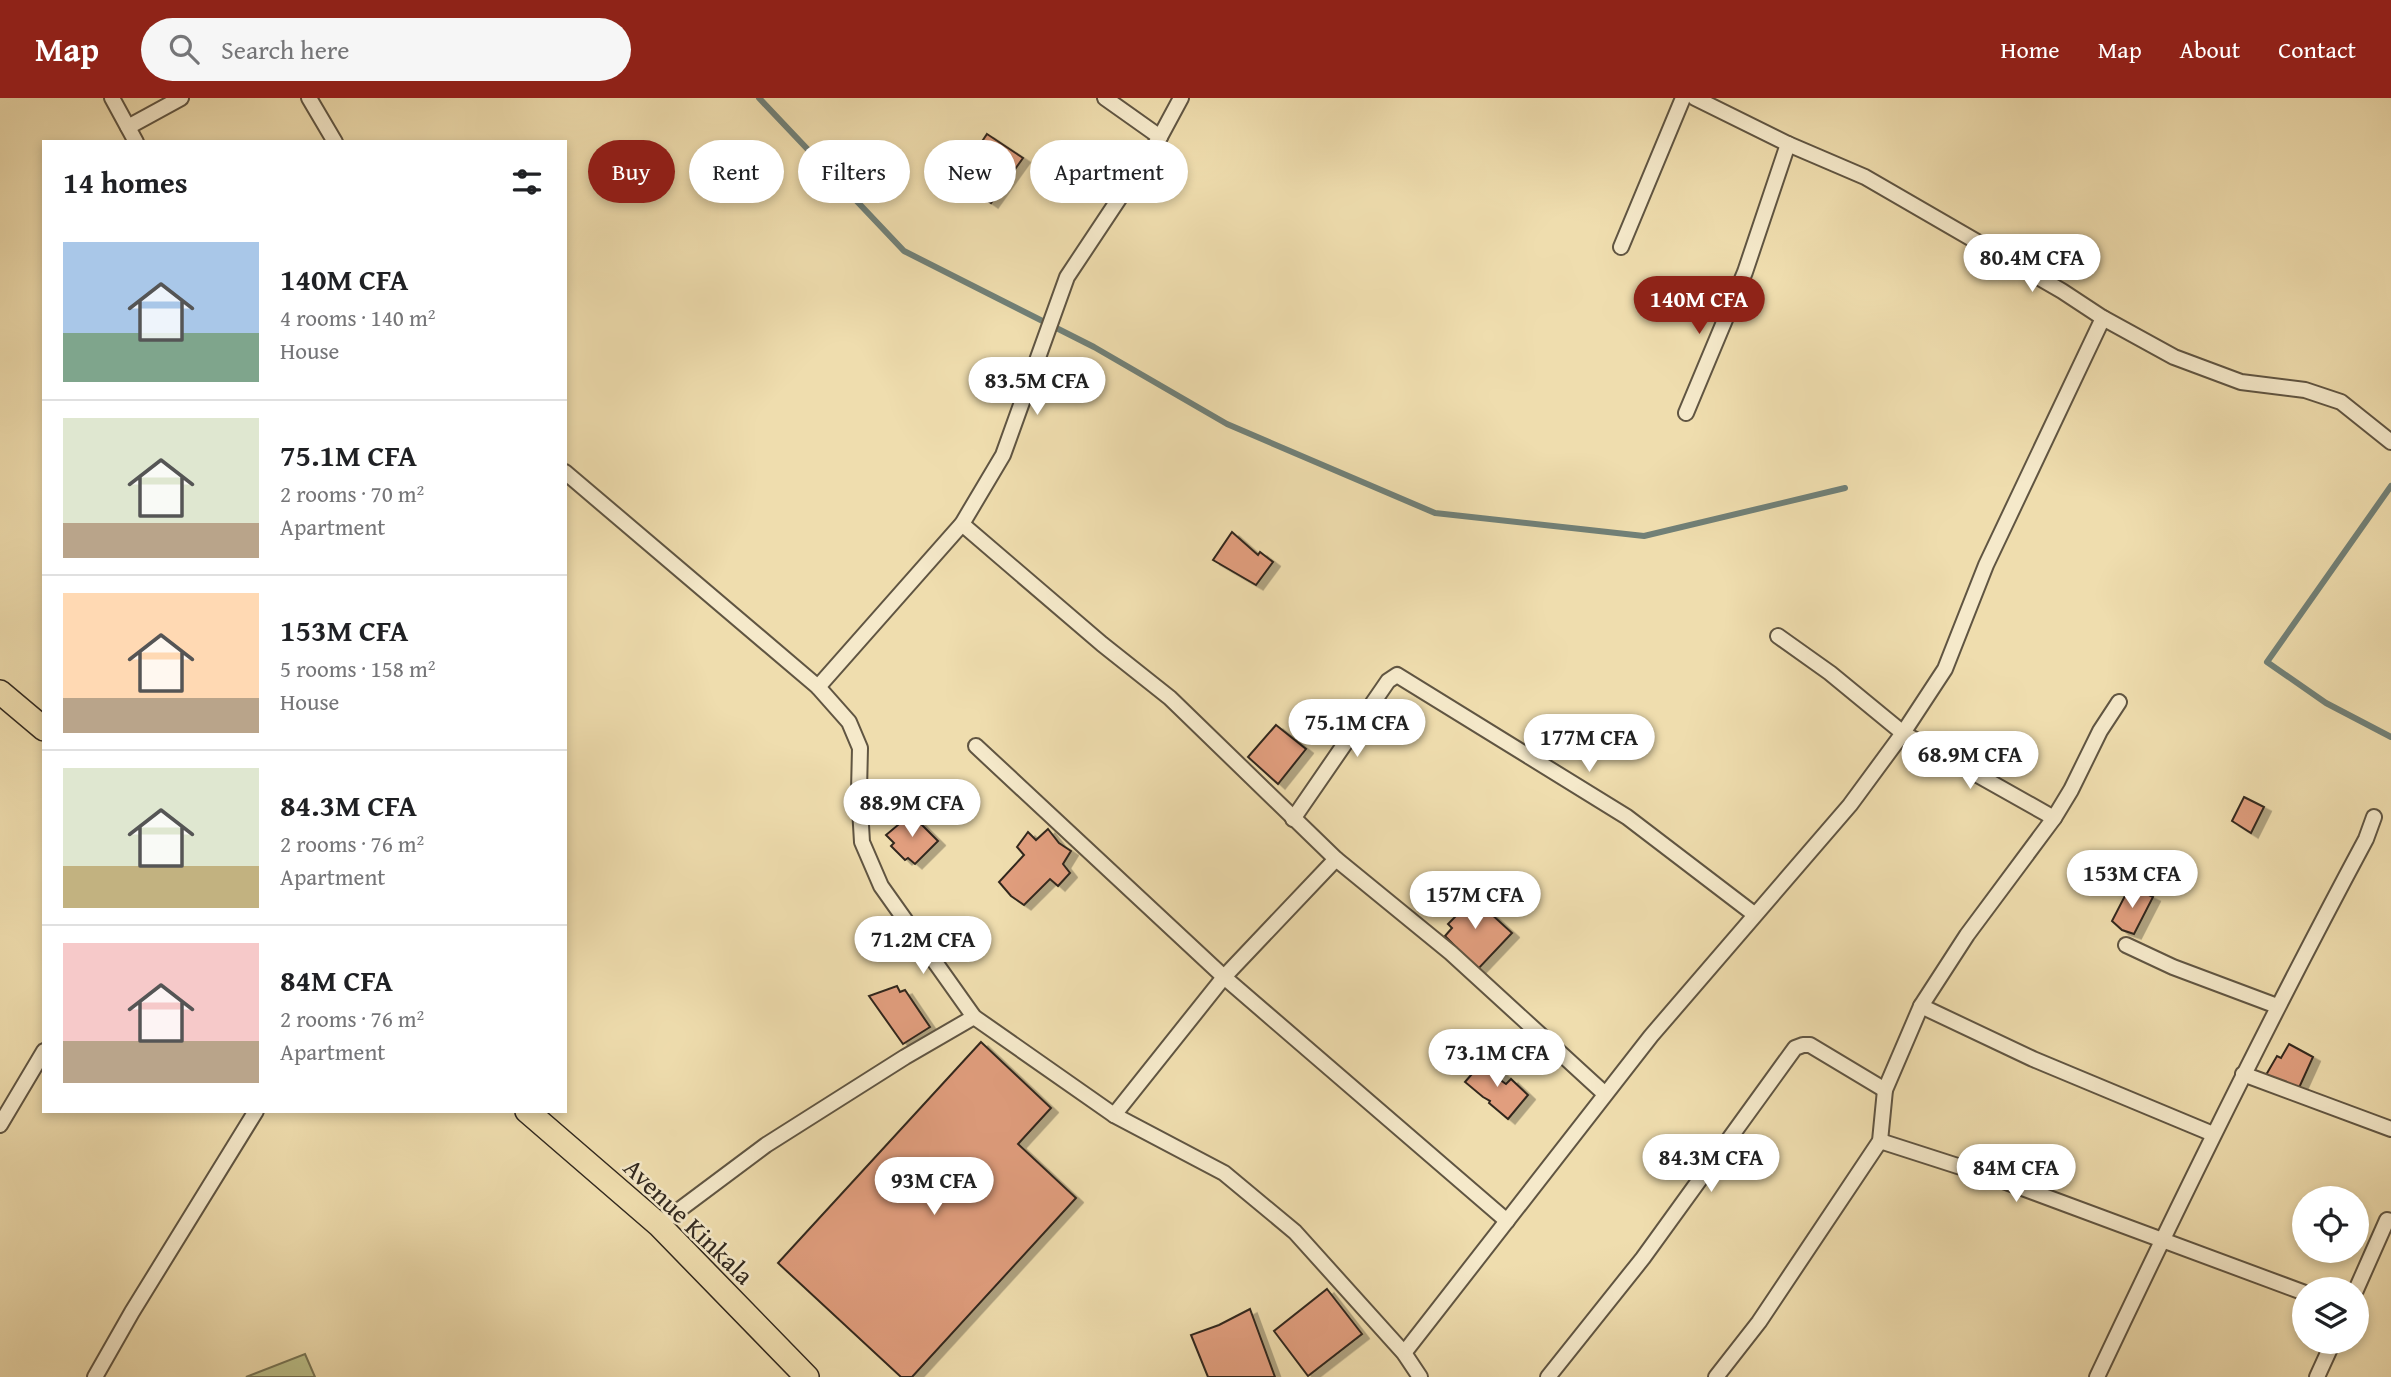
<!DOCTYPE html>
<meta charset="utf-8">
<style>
:root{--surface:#fff;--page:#f6f6f6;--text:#202124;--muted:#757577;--line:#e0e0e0;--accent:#8f2418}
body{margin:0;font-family:"Gentium Book Plus",serif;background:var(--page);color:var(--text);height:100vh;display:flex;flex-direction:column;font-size:26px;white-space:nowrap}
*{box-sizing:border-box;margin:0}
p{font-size:23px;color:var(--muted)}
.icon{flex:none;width:38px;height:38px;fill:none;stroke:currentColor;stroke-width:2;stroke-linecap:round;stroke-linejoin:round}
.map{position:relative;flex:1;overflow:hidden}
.side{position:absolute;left:42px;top:42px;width:525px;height:973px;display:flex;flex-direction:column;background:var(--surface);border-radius:0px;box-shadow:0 4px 10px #0003}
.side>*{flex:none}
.top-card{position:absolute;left:588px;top:42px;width:665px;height:63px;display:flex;gap:14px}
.fabs{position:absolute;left:2292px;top:1088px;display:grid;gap:14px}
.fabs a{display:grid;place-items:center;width:77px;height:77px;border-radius:50%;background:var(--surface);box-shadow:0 4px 10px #0003;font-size:35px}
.price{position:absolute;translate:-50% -60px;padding:0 16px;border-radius:24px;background:#fff;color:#222;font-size:23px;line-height:46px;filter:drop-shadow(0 2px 4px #0008)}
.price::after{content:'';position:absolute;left:50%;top:42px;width:21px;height:16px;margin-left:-10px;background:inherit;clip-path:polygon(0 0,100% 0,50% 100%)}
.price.selected{background:var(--accent);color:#fff}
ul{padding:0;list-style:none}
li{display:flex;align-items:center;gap:21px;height:175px;padding:0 21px}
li+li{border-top:2px solid var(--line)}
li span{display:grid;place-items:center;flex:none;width:196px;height:140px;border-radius:0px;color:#555}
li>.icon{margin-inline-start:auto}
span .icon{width:84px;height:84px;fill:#fffc;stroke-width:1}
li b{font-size:30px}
h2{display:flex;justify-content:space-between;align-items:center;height:84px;padding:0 21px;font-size:30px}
.pill{padding:0 24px;border-radius:32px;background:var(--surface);box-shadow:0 4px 10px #0003;font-size:24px;line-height:63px}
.pill.selected{background:var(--accent);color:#fff}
header{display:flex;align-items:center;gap:42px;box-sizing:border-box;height:98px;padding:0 35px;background:var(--accent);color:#fff}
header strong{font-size:33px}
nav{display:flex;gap:38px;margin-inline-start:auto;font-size:24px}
.search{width:490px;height:63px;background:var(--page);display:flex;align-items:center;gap:18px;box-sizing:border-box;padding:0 24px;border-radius:38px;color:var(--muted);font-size:26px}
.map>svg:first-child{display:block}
</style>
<header>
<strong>Map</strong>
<div class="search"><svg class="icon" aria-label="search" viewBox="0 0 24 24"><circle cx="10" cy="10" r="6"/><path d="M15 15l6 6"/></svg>Search here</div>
<nav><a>Home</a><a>Map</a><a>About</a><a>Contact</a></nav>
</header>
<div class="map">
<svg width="2391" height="1279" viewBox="0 0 2391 1279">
<defs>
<filter id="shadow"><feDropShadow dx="7" dy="4.5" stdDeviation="0" flood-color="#0004"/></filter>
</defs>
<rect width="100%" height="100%" fill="#efddae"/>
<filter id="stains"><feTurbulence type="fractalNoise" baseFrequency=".00286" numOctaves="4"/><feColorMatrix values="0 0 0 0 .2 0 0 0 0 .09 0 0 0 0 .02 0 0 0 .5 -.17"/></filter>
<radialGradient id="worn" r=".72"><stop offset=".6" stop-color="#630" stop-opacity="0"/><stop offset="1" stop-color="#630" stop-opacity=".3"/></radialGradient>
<!-- green -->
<polygon fill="#bbc089" stroke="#767454" stroke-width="2" points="305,1256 315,1279 246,1279"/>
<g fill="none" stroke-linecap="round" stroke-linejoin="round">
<!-- stream -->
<g stroke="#718077" stroke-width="6">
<polyline points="759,0 904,153 1094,249 1227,326 1435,415 1644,438 1845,390"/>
<polyline points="2391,388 2267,564 2326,605 2391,639"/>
</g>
</g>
<!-- building -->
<g fill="#e19e7e" stroke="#31281e" stroke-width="2" filter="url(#shadow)">
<polygon points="987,36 1023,60 991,105 960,83 967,71 965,69"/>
<polygon points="1232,434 1258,457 1260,454 1273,464 1256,487 1213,462"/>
<polygon points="1276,627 1306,651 1278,686 1248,659"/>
<polygon points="2244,699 2264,709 2251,735 2232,723"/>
<polygon points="911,716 938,743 915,766 908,760 905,762 891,748 894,745 886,737"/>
<polygon points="1048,731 1059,745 1071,753 1063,766 1070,775 1058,788 1050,781 1024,807 1011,798 999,784 1024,757 1017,749 1028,734 1036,742"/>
<polygon points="2130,788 2153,799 2134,836 2122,832 2112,823"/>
<polygon points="1465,792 1512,835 1478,871 1453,851 1456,849 1445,838 1452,830 1448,826 1457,817 1452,811"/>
<polygon points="897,888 900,894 905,892 930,929 903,946 869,898"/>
<polygon points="981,944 1051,1010 1018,1046 1076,1100 912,1279 901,1279 778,1165"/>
<polygon points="2289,946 2313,959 2298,992 2283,988 2266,977 2277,958 2281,960"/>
<polygon points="1485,961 1503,976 1499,981 1506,986 1511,981 1528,997 1508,1021 1489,1005 1490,1003 1483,999 1465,984"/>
<polygon points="1327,1191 1362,1236 1308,1278 1274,1233"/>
<polygon points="1250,1211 1275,1279 1208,1279 1191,1237 1219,1227"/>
</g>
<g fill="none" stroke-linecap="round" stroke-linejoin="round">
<!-- street casing -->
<g stroke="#605542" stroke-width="18">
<g id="street">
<polyline points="112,0 136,44"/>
<polyline points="309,0 335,44"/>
<polyline points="1105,0 1160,39"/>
<polyline points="1695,0 1788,46 1865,79 2062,193 2103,220 2174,259 2241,284 2305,292 2341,304 2391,344"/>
<polyline points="128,29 181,0"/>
<polyline points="1621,149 1683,0"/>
<polyline points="1686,315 1745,174 1788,46"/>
<polyline points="565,374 818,589 849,624 860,650 859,693 862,744 881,788 974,919 1114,1017 1224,1075 1295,1134 1404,1255 1420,1279"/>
<polyline points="962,426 1102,546 1170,600 1336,761 1451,855 1605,996"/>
<polyline points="1778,538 1830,575 1903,635 2054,720"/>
<polyline points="818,589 962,426 1003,357 1067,179 1160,39 1181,0"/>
<polyline points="976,648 1224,879 1507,1123"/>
<polyline points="1293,721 1388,583 1397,577 1627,719 1754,816"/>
<polyline points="2126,847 2173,869 2277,908"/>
<polyline points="1921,908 2033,961 2213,1036"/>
<polyline points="2243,976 2391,1031"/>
<polyline points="1114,1017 1224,879 1336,761"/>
<polyline points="0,1027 44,953"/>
<polyline points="1880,1043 1998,1081 2305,1195"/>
<polyline points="659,1127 766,1047 905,959 974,919"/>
<polyline points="2356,1192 2387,1122 2391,1123"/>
<polyline points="1404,1255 1651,938 1850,707 1903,635 1945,571 1986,467 2103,220"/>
<polyline points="95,1279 132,1214 256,1013"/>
<polyline points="1548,1279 1643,1160 1795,950 1803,947 1810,947 1885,992"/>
<polyline points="1716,1279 1759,1224 1880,1043 1885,992 1921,908 1967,837 2054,720 2071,692 2100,633 2119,604"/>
<path d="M 2097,1279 C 2183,1097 2271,918 2366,741 L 2374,719"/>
<polyline points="2317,1279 2333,1244"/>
</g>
</g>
<!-- primary casing -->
<g stroke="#31281e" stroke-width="26">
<g id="primary">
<polyline points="0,594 44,631"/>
<polyline points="527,1013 659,1127 807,1279"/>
</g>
</g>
<!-- street -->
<use href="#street" stroke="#f5e9ca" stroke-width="14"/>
<!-- primary -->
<use href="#primary" stroke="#efddae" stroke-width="23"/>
</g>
<g text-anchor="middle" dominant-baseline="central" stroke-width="5" stroke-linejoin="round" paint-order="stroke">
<!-- street labels -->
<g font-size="26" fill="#31281e" stroke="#f5e9ca">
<text transform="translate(689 1123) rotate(44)">Avenue Kinkala</text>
</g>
</g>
<rect width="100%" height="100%" filter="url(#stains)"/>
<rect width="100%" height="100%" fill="url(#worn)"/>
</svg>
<div class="fabs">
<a><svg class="icon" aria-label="locate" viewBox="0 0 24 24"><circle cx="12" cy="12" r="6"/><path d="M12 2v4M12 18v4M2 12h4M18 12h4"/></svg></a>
<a><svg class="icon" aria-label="layers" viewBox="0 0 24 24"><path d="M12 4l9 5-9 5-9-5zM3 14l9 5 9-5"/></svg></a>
</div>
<b class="price" style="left:2032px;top:196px">80.4M CFA</b>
<b class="price selected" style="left:1699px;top:238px">140M CFA</b>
<b class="price" style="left:1037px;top:319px">83.5M CFA</b>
<b class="price" style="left:1357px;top:661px">75.1M CFA</b>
<b class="price" style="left:1589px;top:676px">177M CFA</b>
<b class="price" style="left:1970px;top:693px">68.9M CFA</b>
<b class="price" style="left:912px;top:741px">88.9M CFA</b>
<b class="price" style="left:2132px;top:812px">153M CFA</b>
<b class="price" style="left:1475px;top:833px">157M CFA</b>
<b class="price" style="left:923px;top:878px">71.2M CFA</b>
<b class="price" style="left:1497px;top:991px">73.1M CFA</b>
<b class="price" style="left:1711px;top:1096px">84.3M CFA</b>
<b class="price" style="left:2016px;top:1106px">84M CFA</b>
<b class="price" style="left:934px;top:1119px">93M CFA</b>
<div class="top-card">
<a class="pill selected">Buy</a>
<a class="pill">Rent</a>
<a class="pill">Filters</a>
<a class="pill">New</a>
<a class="pill">Apartment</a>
</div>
<section class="side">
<h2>14 homes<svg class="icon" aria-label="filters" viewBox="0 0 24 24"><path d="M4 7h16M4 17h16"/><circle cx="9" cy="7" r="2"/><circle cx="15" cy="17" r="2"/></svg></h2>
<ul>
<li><span style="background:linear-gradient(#a9c7e8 65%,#7fa58c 0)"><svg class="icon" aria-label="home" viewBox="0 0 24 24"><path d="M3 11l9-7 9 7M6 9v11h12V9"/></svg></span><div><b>140M CFA</b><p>4 rooms · 140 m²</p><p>House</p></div></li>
<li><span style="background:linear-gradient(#dfe7d0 75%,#b9a48a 0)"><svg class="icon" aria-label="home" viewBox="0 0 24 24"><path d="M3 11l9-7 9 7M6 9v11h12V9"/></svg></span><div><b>75.1M CFA</b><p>2 rooms · 70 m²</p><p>Apartment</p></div></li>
<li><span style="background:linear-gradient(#ffd9b3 75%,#b9a48a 0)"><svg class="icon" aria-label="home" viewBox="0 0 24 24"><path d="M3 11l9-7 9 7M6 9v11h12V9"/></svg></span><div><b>153M CFA</b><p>5 rooms · 158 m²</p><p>House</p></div></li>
<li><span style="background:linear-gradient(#dfe7d0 70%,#c2b280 0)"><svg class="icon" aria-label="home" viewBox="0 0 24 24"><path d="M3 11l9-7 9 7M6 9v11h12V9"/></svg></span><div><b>84.3M CFA</b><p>2 rooms · 76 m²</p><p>Apartment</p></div></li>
<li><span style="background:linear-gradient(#f6c9c9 70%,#b9a48a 0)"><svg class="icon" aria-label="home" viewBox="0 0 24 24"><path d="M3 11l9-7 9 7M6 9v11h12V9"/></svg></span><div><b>84M CFA</b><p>2 rooms · 76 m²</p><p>Apartment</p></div></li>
</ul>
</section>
</div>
